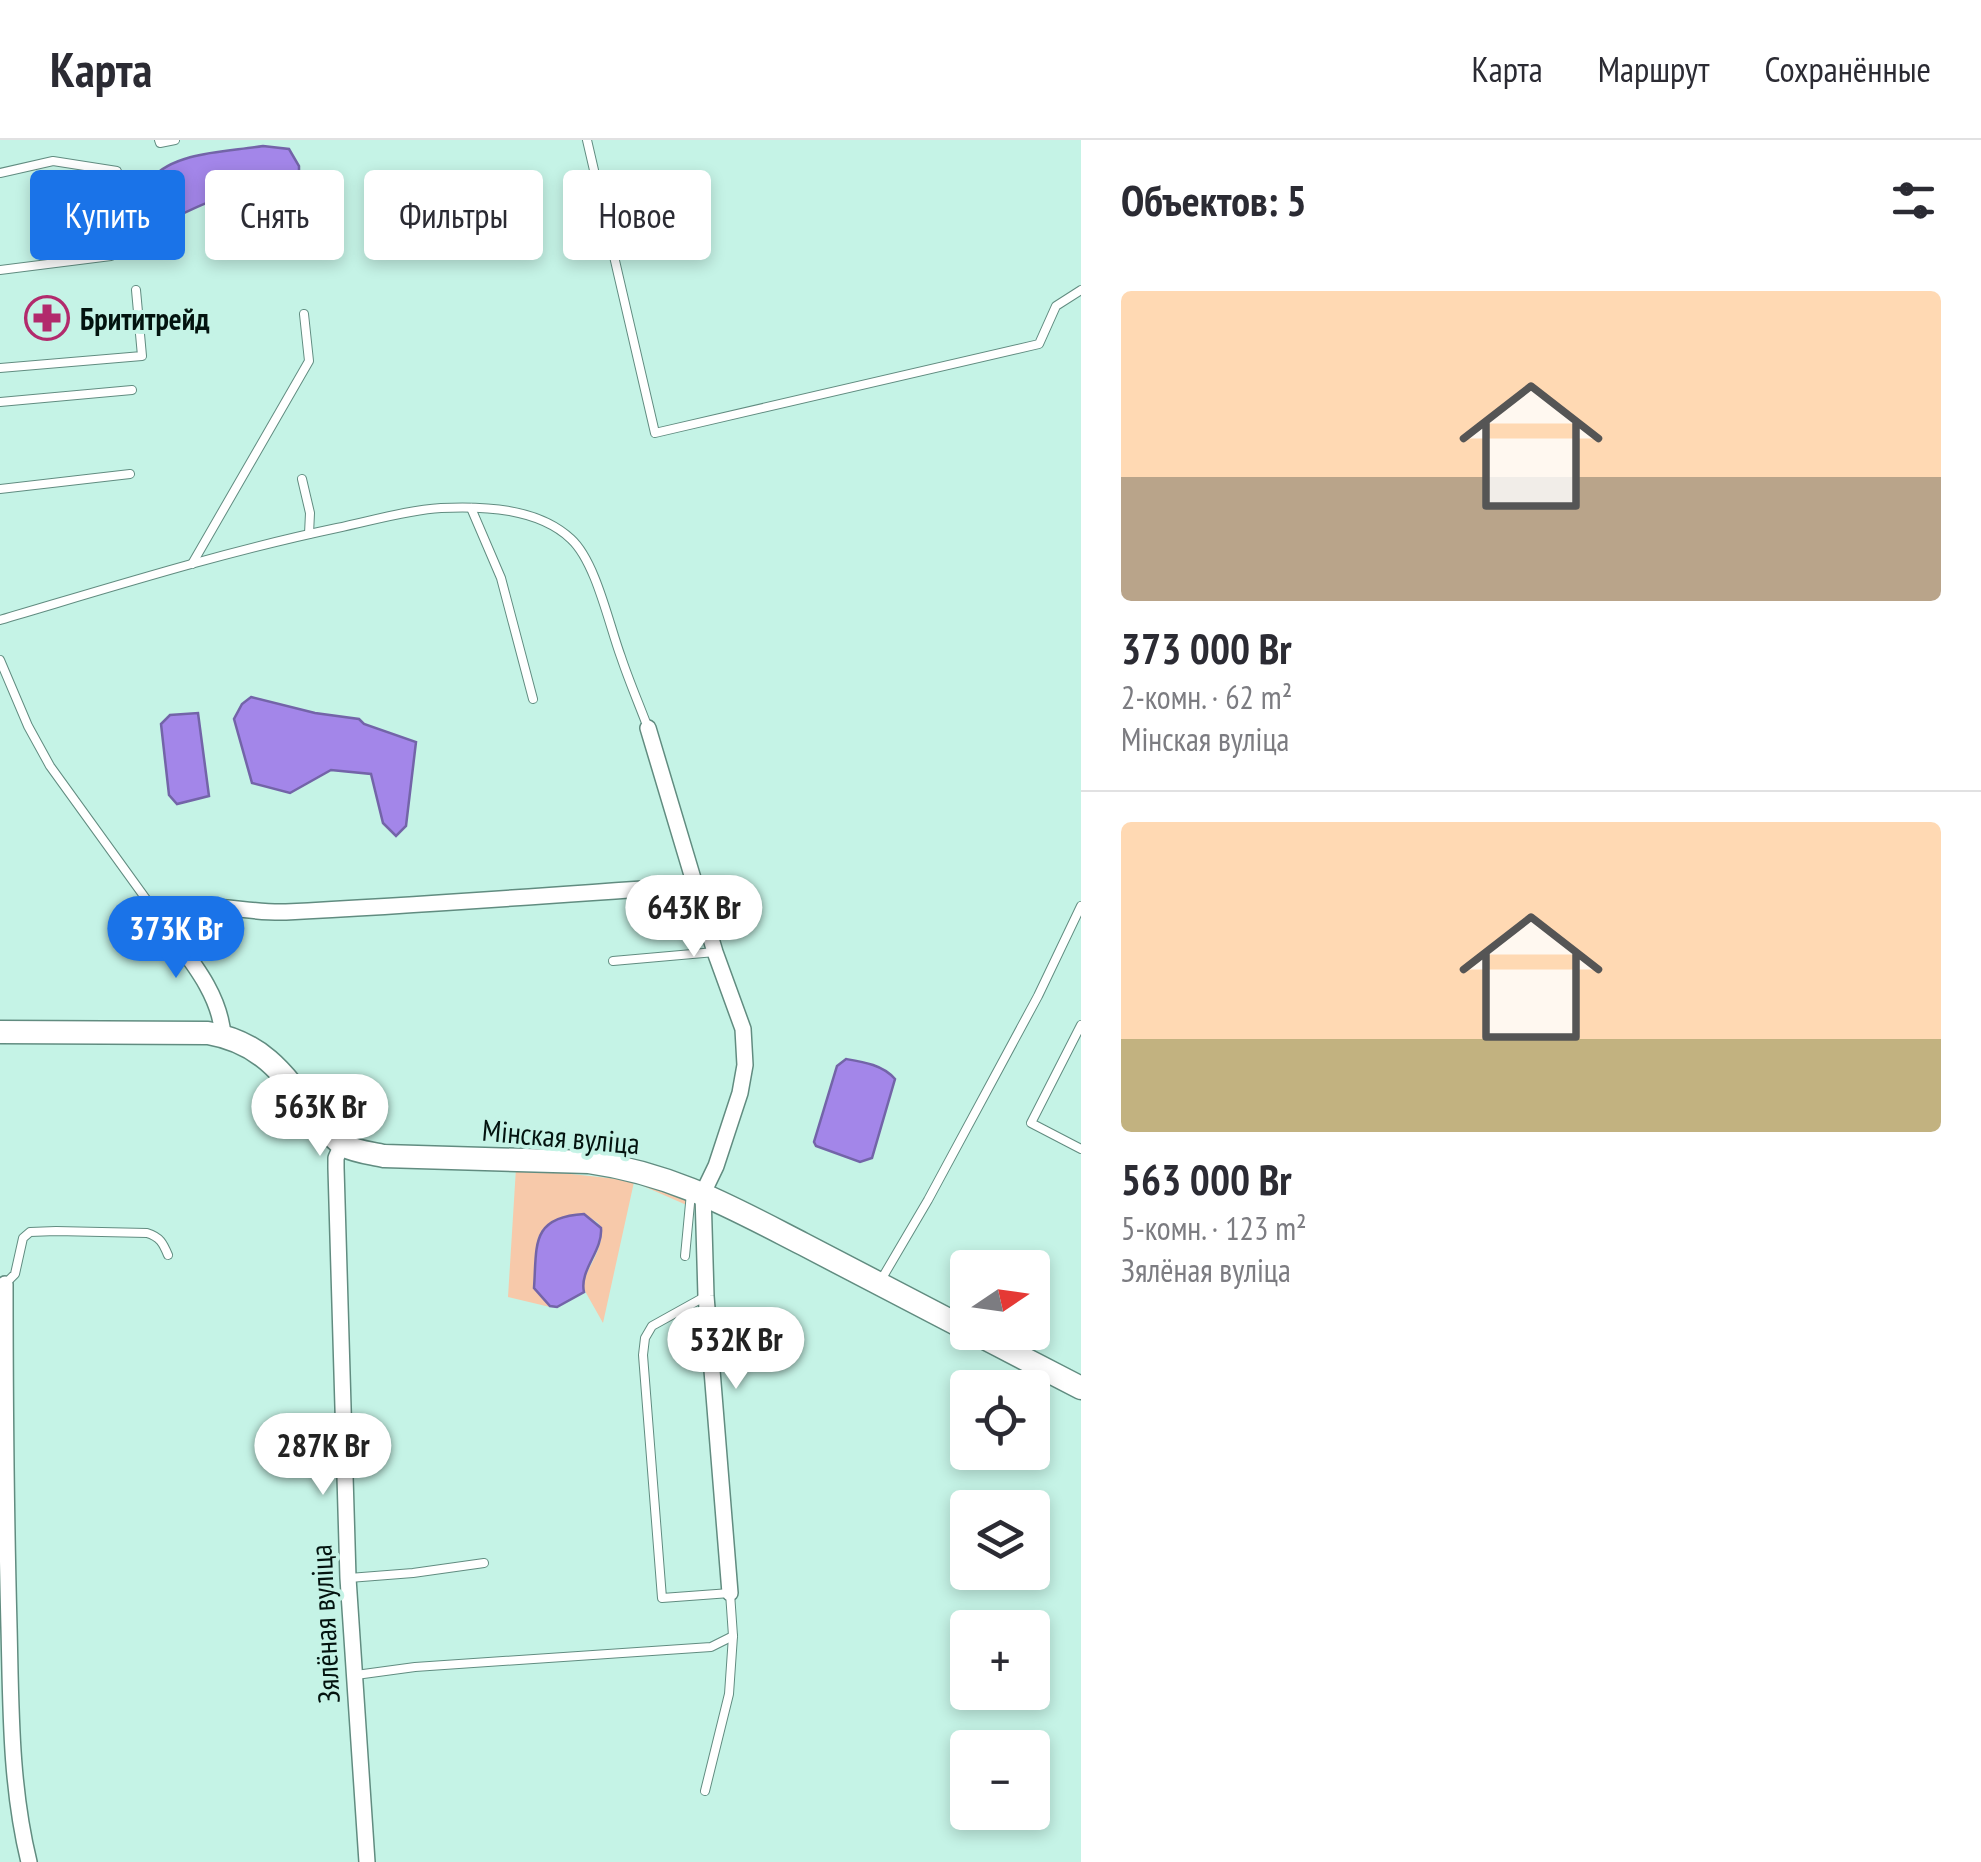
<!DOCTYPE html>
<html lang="ru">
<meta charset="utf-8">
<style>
:root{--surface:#fff;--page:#f2f2f3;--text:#2b2b33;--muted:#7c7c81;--line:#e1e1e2;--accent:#1a73e8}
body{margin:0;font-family:"PT Sans Narrow",sans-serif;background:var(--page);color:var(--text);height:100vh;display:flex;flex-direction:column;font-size:38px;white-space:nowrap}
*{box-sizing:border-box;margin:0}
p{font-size:32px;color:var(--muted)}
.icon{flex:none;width:55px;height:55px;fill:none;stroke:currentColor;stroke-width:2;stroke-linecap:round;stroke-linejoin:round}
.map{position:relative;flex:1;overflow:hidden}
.details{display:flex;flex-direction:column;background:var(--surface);width:900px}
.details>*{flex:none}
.hud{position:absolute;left:30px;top:30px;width:900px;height:90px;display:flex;gap:20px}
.needle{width:65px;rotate:77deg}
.tools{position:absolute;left:950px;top:1110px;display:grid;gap:20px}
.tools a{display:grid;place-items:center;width:100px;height:100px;border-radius:10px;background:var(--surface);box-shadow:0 5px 15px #0003;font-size:50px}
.price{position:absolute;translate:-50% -85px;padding:0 22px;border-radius:35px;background:#fff;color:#222;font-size:32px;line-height:65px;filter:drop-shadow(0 2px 5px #0008)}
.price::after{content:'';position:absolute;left:50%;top:60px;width:30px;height:22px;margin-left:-15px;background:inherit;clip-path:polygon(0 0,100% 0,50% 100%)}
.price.active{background:var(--accent);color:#fff}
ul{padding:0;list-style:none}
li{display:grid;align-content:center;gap:20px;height:530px;padding:0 40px}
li+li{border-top:2px solid var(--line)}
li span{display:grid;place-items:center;height:310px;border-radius:10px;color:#555}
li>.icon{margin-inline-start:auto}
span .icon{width:180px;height:180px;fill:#fffc;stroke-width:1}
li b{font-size:42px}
h2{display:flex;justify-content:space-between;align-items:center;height:120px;padding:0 40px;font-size:42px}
.tag{padding:0 35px;border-radius:10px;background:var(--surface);box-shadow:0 5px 15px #0003;font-size:35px;line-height:90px}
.tag.active{background:var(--accent);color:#fff}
header{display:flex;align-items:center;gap:60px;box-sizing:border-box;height:140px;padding:0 50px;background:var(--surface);border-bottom:2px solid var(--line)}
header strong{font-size:48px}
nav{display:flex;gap:55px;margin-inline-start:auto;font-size:35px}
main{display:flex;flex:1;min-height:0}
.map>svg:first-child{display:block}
</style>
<header>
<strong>Карта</strong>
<nav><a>Карта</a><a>Маршрут</a><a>Сохранённые</a></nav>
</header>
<main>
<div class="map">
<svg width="1081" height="1722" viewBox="0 0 1081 1722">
<rect width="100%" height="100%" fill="#c5f3e6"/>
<!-- green -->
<path fill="#f7c9aa" d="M 516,1028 L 645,1042 L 698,1064 L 698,1070 L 634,1042 L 603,1183 L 581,1144 C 588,1129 610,1097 598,1083 C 597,1082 586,1075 584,1074 L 538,1097 L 534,1149 L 550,1167 L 508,1157 Z"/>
<!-- water -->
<g fill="#a386e9" stroke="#7364a8" stroke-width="2.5">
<path d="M 263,6 L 289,9 L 299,26 L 299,39 C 282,55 266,48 245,52 C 220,56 198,66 176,77 C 156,71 156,58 151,39 C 176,11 228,12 263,6 Z"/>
<polygon points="251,557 315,573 359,579 364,584 416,602 406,686 396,696 383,683 371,634 331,630 290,653 252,643 234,579 242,564"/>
<polygon points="198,573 209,656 177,664 169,655 161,584 170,575"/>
<path d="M 846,919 C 864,922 883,925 895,939 L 872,1018 L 860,1022 L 816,1006 L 814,1002 L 837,926 Z"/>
<path d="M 584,1074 L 601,1088 C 603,1111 579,1130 584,1152 L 557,1167 L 550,1166 L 534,1148 C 537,1106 530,1077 584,1074 Z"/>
</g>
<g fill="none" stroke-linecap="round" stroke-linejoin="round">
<!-- lane casing -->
<g stroke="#618c80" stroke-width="10">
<g id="lane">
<polyline points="159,0 160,3 175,0"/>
<polyline points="587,0 655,293 1039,204 1056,166 1081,150"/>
<polyline points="0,33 53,21 117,31 131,80 111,116 0,130"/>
<polyline points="0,228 142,216 136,150"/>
<polyline points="0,262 132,250"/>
<polyline points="302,339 310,373 309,394"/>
<polyline points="0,349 130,334"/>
<polyline points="471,368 501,438 533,559"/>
<polyline points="192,424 309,221 304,174"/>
<path d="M 0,480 C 112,447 223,412 337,388 C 371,381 407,370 441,368 C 484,366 538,368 571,399 C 596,422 609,485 621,517 C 629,541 639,564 648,588"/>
<polyline points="0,520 28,586 50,626 159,777"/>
<polyline points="613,821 715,812"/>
<polyline points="1081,885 1031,983 1081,1009"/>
<polyline points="685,1116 691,1053"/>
<polyline points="881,1140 928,1060 1038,856 1081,766"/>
<path d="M 5,1144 L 15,1134 L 23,1098 L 30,1092 L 56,1091 L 147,1093 C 160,1097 163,1103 168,1115"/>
<polyline points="349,1438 413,1433 484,1423"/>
<polyline points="356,1535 415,1527 711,1507 733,1496"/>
<polyline points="705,1651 729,1554 733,1496 730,1453 662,1458 643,1215 645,1198 652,1186 706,1156"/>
</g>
</g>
<!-- street casing -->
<g stroke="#618c80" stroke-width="18">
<g id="street">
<polyline points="648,588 715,812 743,889 745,925 740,953 716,1026 703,1053 706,1156 730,1453"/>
<path d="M 223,896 C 220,850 185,814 159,777 C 199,756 243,774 286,772 C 423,765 559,755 696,745"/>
<polyline points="342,1004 336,1018 336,1028 348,1438 367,1722"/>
<path d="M 5,1144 C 5,1258 6,1373 9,1487 C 11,1566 10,1645 29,1722"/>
</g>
</g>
<!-- secondary casing -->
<g stroke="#618c80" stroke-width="25">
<g id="secondary">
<path d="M 0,892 L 208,893 C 260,902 282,931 312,972 C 322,984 332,998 345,1006 C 357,1012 371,1013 384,1016 L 589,1022 C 673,1034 729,1066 803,1104 C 858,1133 913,1161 968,1190"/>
<polyline points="973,1192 1081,1248"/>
</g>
</g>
<!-- lane -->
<use href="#lane" stroke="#fff" stroke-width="8"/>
<!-- street -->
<use href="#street" stroke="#fff" stroke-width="15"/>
<!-- secondary -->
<use href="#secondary" stroke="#fff" stroke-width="22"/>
</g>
<!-- icons -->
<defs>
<g id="pharmacy-ring" transform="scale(2.25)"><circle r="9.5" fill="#c5f3e6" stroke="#b22a6c" stroke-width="1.5"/><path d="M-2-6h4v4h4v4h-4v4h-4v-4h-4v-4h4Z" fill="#b22a6c"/></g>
</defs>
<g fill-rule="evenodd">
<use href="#pharmacy-ring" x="47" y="178"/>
</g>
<g text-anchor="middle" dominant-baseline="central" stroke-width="8" stroke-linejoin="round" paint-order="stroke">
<!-- poi labels -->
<g font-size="30" font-weight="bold" fill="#03130f" stroke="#c5f3e6" text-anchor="start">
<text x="80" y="178">Брититрейд</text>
</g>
<!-- street labels -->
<g font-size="30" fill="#03130f" stroke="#c5f3e6">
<text transform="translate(561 996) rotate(5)">Мінская вуліца</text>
<text transform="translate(324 1484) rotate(-93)">Зялёная вуліца</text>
</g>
</g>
</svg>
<div class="tools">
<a><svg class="needle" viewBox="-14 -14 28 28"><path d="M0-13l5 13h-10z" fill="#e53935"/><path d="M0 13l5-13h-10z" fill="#7c7c81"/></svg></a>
<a><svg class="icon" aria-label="locate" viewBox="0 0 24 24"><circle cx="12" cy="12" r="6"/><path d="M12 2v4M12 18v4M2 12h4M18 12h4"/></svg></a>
<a><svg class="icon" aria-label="layers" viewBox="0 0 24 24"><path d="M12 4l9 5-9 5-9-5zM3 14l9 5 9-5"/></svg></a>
<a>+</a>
<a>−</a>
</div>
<b class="price" style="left:694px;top:820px">643K Br</b>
<b class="price active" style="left:176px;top:841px">373K Br</b>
<b class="price" style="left:320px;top:1019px">563K Br</b>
<b class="price" style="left:736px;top:1252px">532K Br</b>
<b class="price" style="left:323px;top:1358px">287K Br</b>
<div class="hud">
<a class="tag active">Купить</a>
<a class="tag">Снять</a>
<a class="tag">Фильтры</a>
<a class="tag">Новое</a>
</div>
</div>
<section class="details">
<h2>Объектов: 5<svg class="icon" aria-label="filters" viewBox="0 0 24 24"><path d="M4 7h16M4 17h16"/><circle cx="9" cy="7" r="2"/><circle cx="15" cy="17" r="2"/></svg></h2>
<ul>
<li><span style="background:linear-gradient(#ffd9b3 60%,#b9a48a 0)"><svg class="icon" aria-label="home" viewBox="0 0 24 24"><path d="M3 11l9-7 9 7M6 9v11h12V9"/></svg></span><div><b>373 000 Br</b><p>2-комн. · 62 m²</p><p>Мінская вуліца</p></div></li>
<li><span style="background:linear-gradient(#ffd9b3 70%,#c2b280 0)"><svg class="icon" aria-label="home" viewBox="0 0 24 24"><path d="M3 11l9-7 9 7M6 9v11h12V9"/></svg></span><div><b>563 000 Br</b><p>5-комн. · 123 m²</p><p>Зялёная вуліца</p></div></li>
</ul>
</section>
</main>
